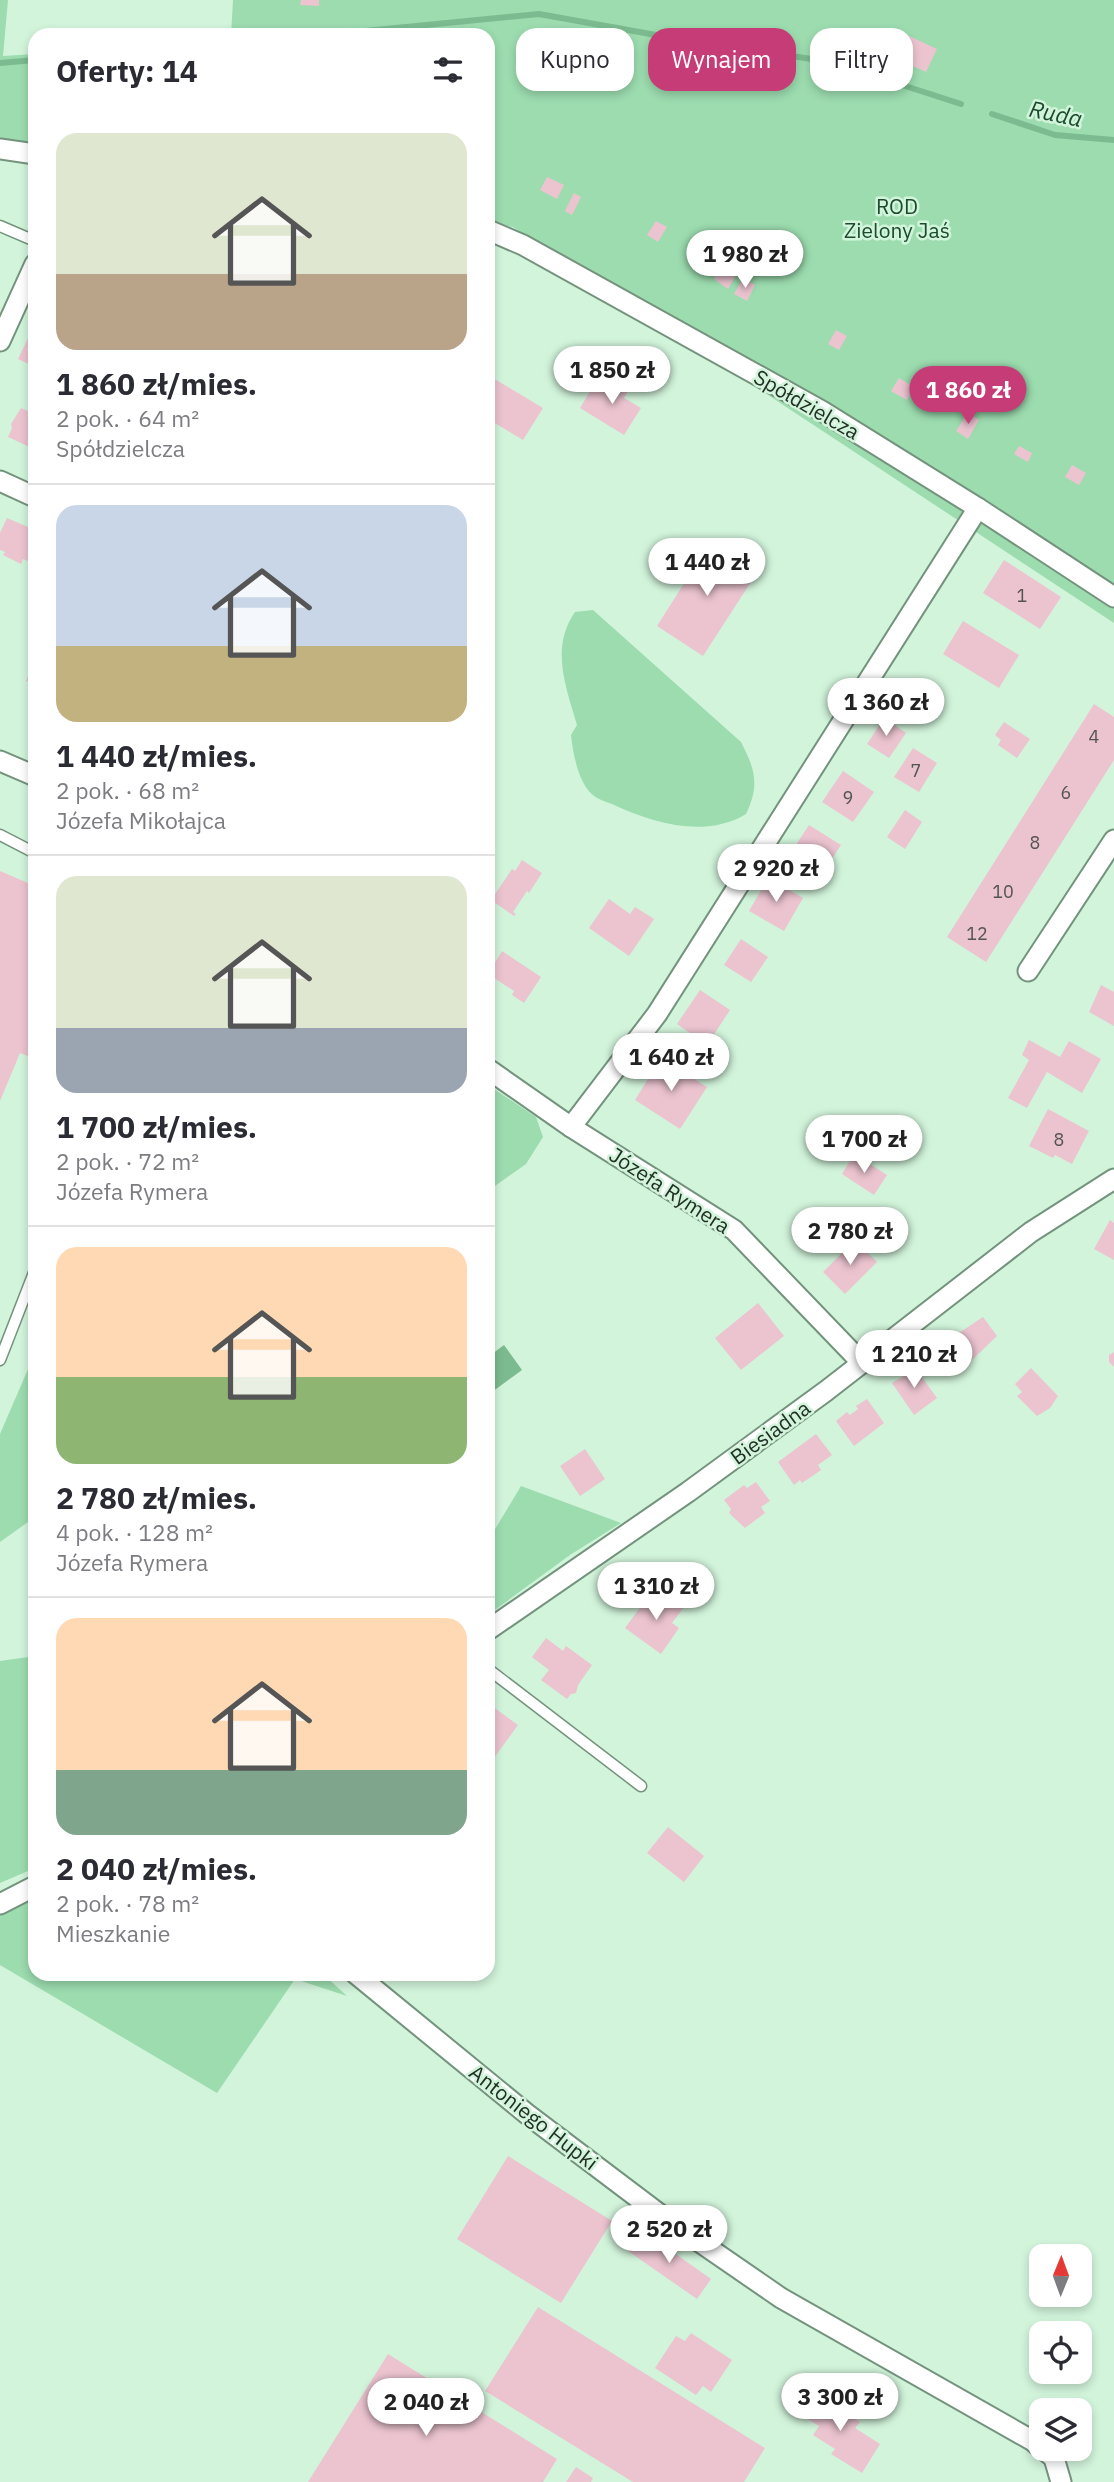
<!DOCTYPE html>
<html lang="pl">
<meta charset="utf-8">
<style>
:root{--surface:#fff;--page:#f2f2f3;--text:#2b2b33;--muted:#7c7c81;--line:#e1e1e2;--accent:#c53c77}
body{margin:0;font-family:"IBM Plex Sans",sans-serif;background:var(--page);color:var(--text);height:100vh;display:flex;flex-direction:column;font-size:26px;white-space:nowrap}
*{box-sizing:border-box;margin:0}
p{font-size:23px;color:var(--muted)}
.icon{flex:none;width:38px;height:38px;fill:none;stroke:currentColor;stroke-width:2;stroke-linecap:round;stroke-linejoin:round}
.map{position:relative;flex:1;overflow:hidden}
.side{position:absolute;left:28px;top:28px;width:467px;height:1953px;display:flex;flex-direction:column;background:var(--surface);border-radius:21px;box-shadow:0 4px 10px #0003}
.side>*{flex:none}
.banner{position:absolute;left:516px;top:28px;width:492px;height:63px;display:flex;gap:14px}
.needle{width:46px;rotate:1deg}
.tools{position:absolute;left:1029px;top:2244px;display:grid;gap:14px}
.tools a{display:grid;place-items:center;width:63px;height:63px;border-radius:14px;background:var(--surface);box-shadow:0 4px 10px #0003;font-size:35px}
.price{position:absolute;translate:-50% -60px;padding:0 16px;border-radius:24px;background:#fff;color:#222;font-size:23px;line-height:46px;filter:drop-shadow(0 2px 4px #0008)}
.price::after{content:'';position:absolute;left:50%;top:42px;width:21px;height:16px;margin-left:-10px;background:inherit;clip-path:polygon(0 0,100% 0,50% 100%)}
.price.active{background:var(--accent);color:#fff}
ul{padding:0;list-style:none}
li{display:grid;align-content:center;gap:14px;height:371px;padding:0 28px}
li+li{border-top:2px solid var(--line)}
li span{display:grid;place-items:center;height:217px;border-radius:21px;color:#555}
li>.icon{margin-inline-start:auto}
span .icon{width:126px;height:126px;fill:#fffc;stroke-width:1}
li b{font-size:30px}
h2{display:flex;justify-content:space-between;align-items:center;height:84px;padding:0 28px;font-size:30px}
.pill{padding:0 24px;border-radius:21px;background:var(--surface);box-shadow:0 4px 10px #0003;font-size:24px;line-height:63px}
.pill.active{background:var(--accent);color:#fff}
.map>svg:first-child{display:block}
</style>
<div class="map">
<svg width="1114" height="2482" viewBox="0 0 1114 2482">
<rect width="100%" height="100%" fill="#d2f4db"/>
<!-- green -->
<g fill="#9cdcaf">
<polygon points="0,0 8,0 3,56 35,54 35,144 0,140"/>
<polygon points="233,0 1114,0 1114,623 513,227 488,222 488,35 231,35"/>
<path d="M 593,610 L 741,742 C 755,769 760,785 746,814 C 705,839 653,823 612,804 C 606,802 597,799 593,795 C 578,783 573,753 571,735 L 577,725 C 566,687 550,648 575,612 Z"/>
<polygon points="488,1085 536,1117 543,1137 526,1164 488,1191"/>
<polygon points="35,1353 35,1517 0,1542 0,1434"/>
<polygon points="521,1486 621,1523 570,1555 488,1615 488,1541"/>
<polygon points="35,1656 35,1868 0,1883 0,1661"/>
<polygon points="35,1892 35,1974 323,1974 347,1996 295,1979 217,2093 0,1965 0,1909"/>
</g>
<!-- water -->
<polygon fill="#7bbb8f" points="504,1345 522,1370 488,1395 488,1357"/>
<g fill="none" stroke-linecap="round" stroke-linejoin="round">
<!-- stream -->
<g stroke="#7bbb8f" stroke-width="6">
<polyline points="325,35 539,14 667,37 831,62 961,104"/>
<polyline points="0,63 35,60"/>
<polyline points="992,114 1055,135 1114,140"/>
</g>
</g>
<!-- building -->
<g fill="#ebc4d0">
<polygon points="301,0 319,0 319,6 300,5"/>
<polygon points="907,35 937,49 926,72 896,58"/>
<polygon points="547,177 564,185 557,199 540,190"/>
<polygon points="574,193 581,197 572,215 565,211"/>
<polygon points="656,221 667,227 658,242 647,235"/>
<polygon points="721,268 735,277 728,289 714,279"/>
<polygon points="743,278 755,285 747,301 734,294"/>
<polygon points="836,330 847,336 839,350 828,344"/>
<polygon points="29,336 35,339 35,367 18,359"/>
<polygon points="488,375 543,408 523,440 488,419"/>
<polygon points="625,375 634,381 624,398 641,408 624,435 580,408 596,381 615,392"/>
<polygon points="899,378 914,387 907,400 891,391"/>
<polygon points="21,408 35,414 34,449 8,437 12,428 11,424"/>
<polygon points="968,412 979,420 968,439 956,431"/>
<polygon points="1019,446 1032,453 1028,462 1014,454"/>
<polygon points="1072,465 1086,473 1079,485 1065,477"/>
<polygon points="7,518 35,530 35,564 23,559 21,564 3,555 5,552 0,550 0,533"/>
<polygon points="711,541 758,571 703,656 657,626"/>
<polygon points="1004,560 1061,597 1040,629 983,593"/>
<polygon points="963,621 1019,655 999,688 943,654"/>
<polygon points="35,658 35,685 26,681"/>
<polygon points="1094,704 1114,717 1114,760 986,962 947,937"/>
<polygon points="884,718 906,733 889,758 867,744"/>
<polygon points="1004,722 1030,739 1017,758 998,745 1001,740 995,735"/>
<polygon points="913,748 937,763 919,792 894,777"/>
<polygon points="843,771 874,792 853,822 822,802"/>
<polygon points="905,810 922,822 905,849 887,837"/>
<polygon points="809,825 841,845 812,889 780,869"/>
<polygon points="522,860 542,873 529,893 527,891 513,912 516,914 514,916 491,900 512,869 515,871"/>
<polygon points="0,871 35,886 35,1059 20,1053 0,1101"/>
<polygon points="768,878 803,898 784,931 749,911"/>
<polygon points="609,899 630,914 635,907 654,919 629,956 589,928"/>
<polygon points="741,939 768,957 751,982 724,965"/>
<polygon points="502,951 541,977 524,1003 512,995 514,991 488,974"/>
<polygon points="1101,985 1114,992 1114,1026 1089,1012"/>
<polygon points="700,990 730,1010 707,1045 677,1024"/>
<polygon points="1029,1040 1060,1057 1069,1041 1101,1059 1082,1093 1047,1072 1027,1108 1008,1098 1029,1060 1022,1055"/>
<polygon points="661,1058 707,1087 680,1129 635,1100"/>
<polygon points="1048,1109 1089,1131 1072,1164 1055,1155 1053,1158 1029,1146"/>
<polygon points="854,1154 887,1175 874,1195 842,1174"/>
<polygon points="1110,1220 1114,1223 1114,1260 1094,1249"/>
<polygon points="855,1240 877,1262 845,1294 823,1272"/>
<polygon points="758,1303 784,1336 741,1370 715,1338"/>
<polygon points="983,1317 997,1336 973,1359 960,1364 944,1343"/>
<polygon points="1114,1352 1114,1367 1109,1362 1109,1355"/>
<polygon points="913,1365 937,1398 914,1415 892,1383 904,1376 902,1373"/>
<polygon points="1031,1368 1058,1396 1050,1408 1037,1416 1017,1396 1022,1392 1015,1384"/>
<polygon points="867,1399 884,1423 854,1446 836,1421 847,1412 850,1415 858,1409 856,1406"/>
<polygon points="816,1434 832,1455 818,1465 821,1470 802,1483 800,1480 794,1485 778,1462"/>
<polygon points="585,1449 605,1479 580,1496 560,1466"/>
<polygon points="756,1482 770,1501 761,1507 765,1513 745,1528 729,1513 731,1509 724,1500 744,1485 747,1488"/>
<polygon points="661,1590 684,1607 672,1623 679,1628 661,1654 625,1628 645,1601 651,1605"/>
<polygon points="546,1638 563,1651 566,1646 592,1665 578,1685 576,1693 571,1694 567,1699 541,1680 549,1670 532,1657"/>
<polygon points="488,1703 518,1725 494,1758 488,1754"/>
<polygon points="668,1827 704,1856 684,1882 647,1853"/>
<polygon points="508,2156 612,2221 561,2303 457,2239"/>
<polygon points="642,2230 711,2279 697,2299 628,2251"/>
<polygon points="538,2307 765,2448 744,2482 633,2482 485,2391"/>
<polygon points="691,2333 732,2360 711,2392 703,2386 696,2395 655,2368 676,2336 685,2341"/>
<polygon points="388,2354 557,2459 543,2482 308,2482"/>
<polygon points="814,2393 860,2422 855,2428 880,2444 862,2473 831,2454 835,2449 813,2435 819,2426 800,2414"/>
<polygon points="576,2467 593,2478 591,2482 566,2482"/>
</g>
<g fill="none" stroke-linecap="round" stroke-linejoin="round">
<!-- service casing -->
<g stroke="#74937d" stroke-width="13">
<g id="service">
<polyline points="0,226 35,241"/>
<polyline points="0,835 35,853"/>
<polyline points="0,1360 35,1270"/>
<polyline points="488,1669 641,1786"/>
</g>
</g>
<!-- minor casing -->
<g stroke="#74937d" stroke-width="23">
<g id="minor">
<polyline points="0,149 35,154"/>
<polyline points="488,230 523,245 822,411 978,508 1114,597"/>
<polyline points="0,341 35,264"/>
<polyline points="0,481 35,497"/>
<polyline points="0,761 35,776"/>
<polyline points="1028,971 1114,840"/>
<polyline points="488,1069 571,1127 734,1230 862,1363"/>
<polyline points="571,1127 657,1014 978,508"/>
<polyline points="488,1630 688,1492 826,1391 1031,1232 1114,1179"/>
<polyline points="0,1904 35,1886"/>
<polyline points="356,1974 527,2114 662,2216 781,2298 1033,2441 1041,2448"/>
<polyline points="1042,2448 1054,2458 1061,2482"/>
</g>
</g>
<!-- service -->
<use href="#service" stroke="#fff" stroke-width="10"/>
<!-- minor -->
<use href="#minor" stroke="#fff" stroke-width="19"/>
</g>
<g text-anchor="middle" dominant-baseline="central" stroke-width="5" stroke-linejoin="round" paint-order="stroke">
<!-- number labels -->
<g font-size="18" fill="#545450">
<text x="1022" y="595">1</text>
<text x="1094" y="736">4</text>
<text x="916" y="770">7</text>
<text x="1066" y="792">6</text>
<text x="848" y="797">9</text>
<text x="1035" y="842">8</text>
<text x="1003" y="891">10</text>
<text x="977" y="933">12</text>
<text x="1059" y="1139">8</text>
</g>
<!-- park labels -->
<g font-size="21" fill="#1c4c2e" stroke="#d2f4db">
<text x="897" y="206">ROD<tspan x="897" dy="24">Zielony Jaś</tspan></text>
</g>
<!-- street labels -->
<g font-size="21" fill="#222f26" stroke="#d2f4db">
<text transform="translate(807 404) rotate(30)">Spółdzielcza</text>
<text transform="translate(670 1190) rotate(33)">Józefa Rymera</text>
<text transform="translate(770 1432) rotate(-36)">Biesiadna</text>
<text transform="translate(534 2117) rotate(38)">Antoniego Hupki</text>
</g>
<!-- water labels -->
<g font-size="23" font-style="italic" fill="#1a4a2d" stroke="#d2f4db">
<text transform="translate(1056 113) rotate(12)">Ruda</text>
</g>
</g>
</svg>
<div class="tools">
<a><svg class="needle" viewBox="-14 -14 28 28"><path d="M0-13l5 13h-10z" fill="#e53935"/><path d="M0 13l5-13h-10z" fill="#7c7c81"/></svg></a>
<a><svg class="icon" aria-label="locate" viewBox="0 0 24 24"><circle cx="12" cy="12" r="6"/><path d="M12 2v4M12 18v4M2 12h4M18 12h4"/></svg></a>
<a><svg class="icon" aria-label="layers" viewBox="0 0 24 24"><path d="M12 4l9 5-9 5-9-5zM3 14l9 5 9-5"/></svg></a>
</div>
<b class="price" style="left:745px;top:290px">1 980 zł</b>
<b class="price" style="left:612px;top:406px">1 850 zł</b>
<b class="price active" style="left:968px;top:426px">1 860 zł</b>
<b class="price" style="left:707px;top:598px">1 440 zł</b>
<b class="price" style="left:886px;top:738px">1 360 zł</b>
<b class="price" style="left:776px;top:904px">2 920 zł</b>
<b class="price" style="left:671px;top:1093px">1 640 zł</b>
<b class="price" style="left:864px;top:1175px">1 700 zł</b>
<b class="price" style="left:850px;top:1267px">2 780 zł</b>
<b class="price" style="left:914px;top:1390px">1 210 zł</b>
<b class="price" style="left:656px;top:1622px">1 310 zł</b>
<b class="price" style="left:669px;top:2265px">2 520 zł</b>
<b class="price" style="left:840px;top:2433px">3 300 zł</b>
<b class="price" style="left:426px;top:2438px">2 040 zł</b>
<div class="banner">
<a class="pill">Kupno</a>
<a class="pill active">Wynajem</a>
<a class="pill">Filtry</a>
</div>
<section class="side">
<h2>Oferty: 14<svg class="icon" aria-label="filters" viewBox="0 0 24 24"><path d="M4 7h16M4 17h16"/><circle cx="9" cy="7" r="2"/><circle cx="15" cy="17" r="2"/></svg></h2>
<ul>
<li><span style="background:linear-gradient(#dfe7d0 65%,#b9a48a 0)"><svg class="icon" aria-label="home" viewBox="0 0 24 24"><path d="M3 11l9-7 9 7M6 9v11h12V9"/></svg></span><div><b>1 860 zł/mies.</b><p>2 pok. · 64 m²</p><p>Spółdzielcza</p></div></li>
<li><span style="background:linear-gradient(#c9d6e8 65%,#c2b280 0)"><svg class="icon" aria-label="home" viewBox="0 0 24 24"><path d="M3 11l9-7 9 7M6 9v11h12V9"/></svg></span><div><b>1 440 zł/mies.</b><p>2 pok. · 68 m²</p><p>Józefa Mikołajca</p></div></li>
<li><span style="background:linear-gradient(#dfe7d0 70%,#9aa5b1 0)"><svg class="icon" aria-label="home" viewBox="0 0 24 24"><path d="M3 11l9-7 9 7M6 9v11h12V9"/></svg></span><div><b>1 700 zł/mies.</b><p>2 pok. · 72 m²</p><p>Józefa Rymera</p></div></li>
<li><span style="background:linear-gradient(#ffd9b3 60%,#8fb573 0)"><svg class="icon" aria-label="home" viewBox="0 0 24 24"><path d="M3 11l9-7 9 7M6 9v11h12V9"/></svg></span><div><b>2 780 zł/mies.</b><p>4 pok. · 128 m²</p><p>Józefa Rymera</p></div></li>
<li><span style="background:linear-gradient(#ffd9b3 70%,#7fa58c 0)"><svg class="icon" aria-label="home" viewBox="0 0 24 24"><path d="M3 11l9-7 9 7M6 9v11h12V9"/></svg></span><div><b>2 040 zł/mies.</b><p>2 pok. · 78 m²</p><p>Mieszkanie</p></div></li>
</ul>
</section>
</div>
